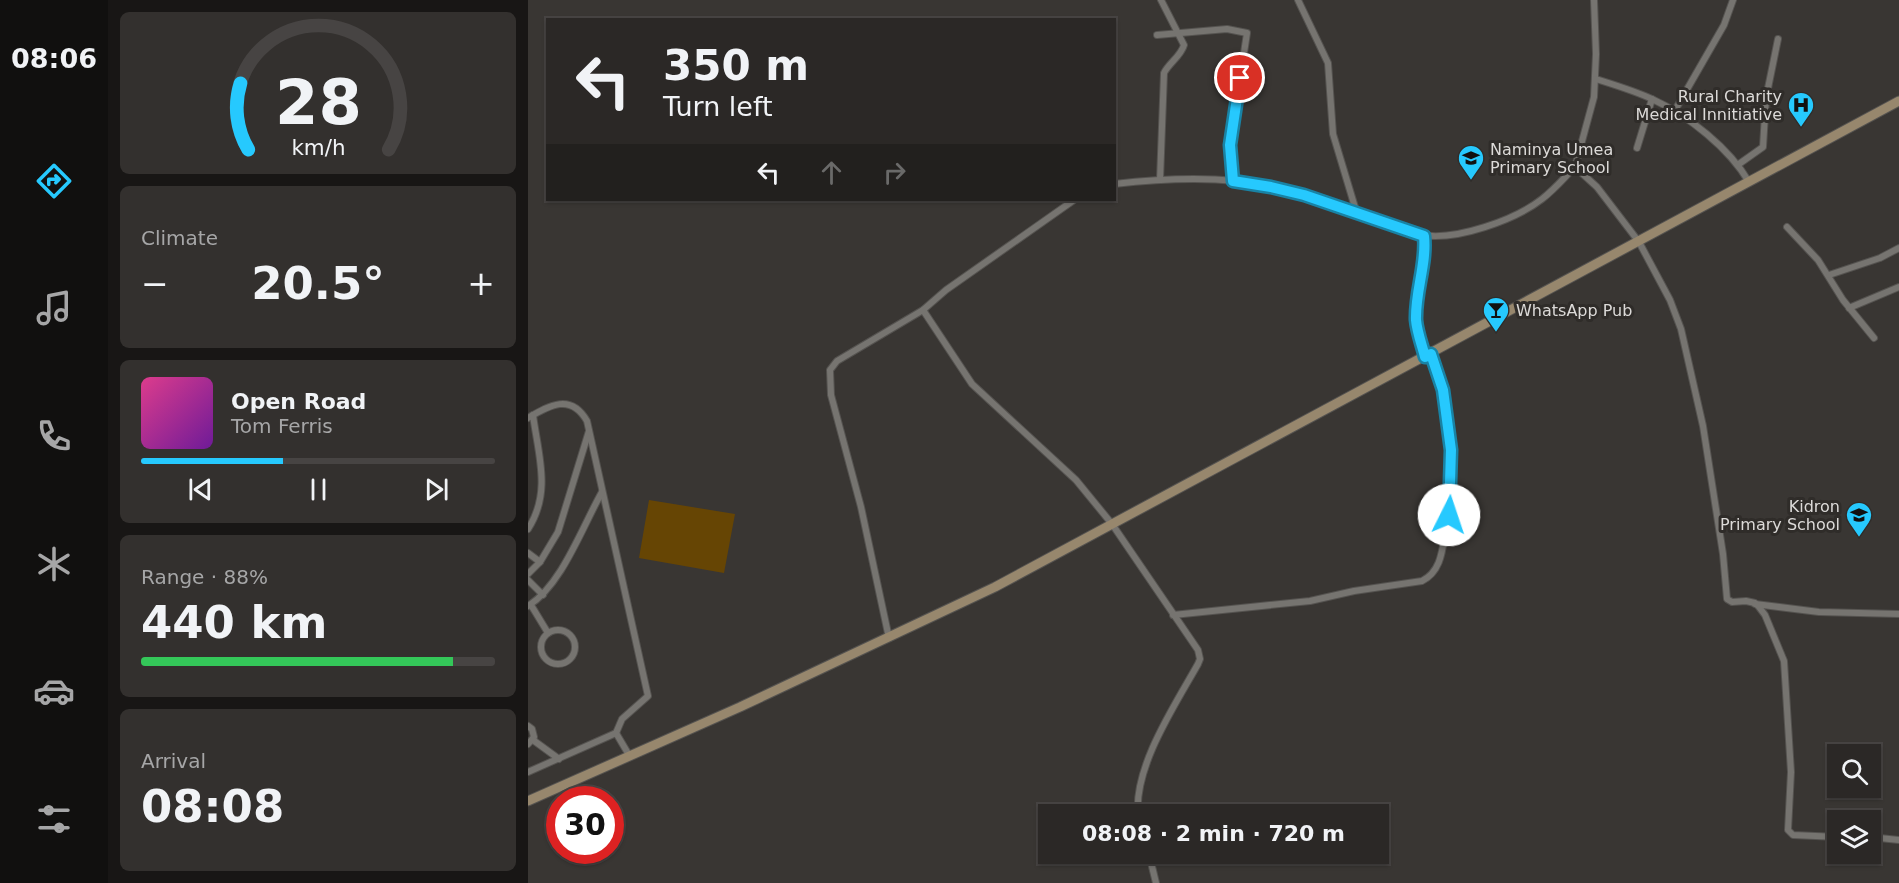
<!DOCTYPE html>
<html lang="en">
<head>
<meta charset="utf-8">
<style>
	:root { --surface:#2b2826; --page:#33302e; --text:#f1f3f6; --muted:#a6a6a7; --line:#474443; --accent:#26c9fe }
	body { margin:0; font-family:"DejaVu Sans",sans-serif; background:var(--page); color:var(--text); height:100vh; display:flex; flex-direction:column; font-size:22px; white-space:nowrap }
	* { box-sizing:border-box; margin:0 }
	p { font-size:20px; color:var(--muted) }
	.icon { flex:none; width:33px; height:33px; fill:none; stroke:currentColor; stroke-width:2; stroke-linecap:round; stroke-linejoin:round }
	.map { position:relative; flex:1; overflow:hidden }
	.details { display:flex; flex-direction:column; gap:12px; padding:12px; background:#181615; width:420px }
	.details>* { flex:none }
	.guide { position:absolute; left:18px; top:18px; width:570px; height:183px; border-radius:0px; box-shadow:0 2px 4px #0004,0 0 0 2px var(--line); background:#2b2826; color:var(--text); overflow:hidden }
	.controls { position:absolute; left:1299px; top:744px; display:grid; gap:12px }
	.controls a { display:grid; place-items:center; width:54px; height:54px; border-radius:0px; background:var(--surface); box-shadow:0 2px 4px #0004,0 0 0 2px var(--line); font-size:30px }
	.speed { position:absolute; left:18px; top:786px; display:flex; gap:12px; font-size:30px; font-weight:700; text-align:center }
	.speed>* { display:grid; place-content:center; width:78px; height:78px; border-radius:50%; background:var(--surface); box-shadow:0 2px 4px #0004,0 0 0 2px var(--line); line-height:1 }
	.speed .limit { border:9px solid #d22; background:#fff; color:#111 }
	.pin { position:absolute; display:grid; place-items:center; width:51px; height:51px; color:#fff; margin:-26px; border:3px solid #fff; border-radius:50%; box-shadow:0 2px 6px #0007 }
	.me { position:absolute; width:66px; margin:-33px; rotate:4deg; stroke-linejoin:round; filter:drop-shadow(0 0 4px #0008) }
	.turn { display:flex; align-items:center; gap:21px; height:126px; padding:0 18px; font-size:27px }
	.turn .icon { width:78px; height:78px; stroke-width:2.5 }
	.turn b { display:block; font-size:42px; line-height:51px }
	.lanes { display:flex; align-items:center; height:57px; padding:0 18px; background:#0003; justify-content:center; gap:30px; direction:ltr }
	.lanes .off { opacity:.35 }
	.big { font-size:45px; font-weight:600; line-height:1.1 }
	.details .card { flex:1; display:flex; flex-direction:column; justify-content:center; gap:9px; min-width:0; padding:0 21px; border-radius:9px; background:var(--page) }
	.details .dial { align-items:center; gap:0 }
	.dial svg { height:156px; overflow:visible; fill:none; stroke:var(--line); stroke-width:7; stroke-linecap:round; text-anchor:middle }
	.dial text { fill:var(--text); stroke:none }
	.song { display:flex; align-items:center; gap:18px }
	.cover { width:72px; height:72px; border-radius:9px; background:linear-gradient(135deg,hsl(330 70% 55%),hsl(280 70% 35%)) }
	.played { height:6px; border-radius:3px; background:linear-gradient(90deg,var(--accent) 40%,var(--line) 40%) }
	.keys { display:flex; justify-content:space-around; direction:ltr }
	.heat { display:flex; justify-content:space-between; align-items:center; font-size:33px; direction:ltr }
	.charge { height:9px; border-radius:4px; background:linear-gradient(90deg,#34c759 88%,var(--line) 0) }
	.trip { position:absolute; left:510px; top:804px; width:351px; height:60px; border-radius:0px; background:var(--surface); box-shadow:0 2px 4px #0004,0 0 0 2px var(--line); font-weight:600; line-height:60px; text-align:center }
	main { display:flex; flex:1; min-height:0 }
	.tabs { display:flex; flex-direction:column; width:108px; justify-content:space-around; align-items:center; background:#11100f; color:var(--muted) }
	.tabs .icon { width:42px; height:42px }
	.tabs .on { color:var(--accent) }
	.tabs b { font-size:27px; color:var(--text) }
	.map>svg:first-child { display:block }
	.park { fill:#664504 }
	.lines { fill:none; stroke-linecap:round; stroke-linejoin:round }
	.minor-casing { stroke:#555350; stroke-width:8 }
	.secondary-casing { stroke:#555350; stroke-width:11 }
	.minor { stroke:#767470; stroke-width:6 }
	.secondary { stroke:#97876d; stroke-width:9 }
	.route-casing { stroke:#1983a5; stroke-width:15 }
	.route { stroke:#26c9fe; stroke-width:10 }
	.labels { text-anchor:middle; stroke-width:6; stroke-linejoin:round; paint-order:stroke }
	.poi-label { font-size:16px; fill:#dcdad8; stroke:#2f2c29; text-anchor:end }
</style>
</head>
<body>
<main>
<nav class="tabs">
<b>08:06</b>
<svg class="icon on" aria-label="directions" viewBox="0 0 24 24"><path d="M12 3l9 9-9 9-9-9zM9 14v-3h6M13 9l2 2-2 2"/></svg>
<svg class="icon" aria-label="music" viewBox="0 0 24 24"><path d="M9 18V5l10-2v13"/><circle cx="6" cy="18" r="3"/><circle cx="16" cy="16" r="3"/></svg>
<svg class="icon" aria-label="phone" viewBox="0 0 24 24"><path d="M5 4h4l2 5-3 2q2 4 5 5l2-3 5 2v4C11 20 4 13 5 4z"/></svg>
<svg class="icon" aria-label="climate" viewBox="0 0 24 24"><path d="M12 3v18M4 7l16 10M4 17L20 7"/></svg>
<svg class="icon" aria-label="car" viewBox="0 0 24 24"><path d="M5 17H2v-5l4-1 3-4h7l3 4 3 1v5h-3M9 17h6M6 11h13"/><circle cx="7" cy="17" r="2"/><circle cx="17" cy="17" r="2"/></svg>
<svg class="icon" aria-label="filters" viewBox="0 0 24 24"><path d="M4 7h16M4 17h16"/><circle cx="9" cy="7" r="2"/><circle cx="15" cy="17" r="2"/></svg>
</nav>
<section class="details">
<div class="card dial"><svg viewBox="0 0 100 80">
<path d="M14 69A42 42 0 1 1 86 69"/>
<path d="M14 69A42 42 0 0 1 10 35" stroke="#26c9fe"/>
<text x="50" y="56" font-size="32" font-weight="700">28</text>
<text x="50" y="72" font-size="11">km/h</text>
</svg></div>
<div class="card"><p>Climate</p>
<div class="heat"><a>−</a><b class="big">20.5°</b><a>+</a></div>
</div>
<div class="card">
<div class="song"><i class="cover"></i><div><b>Open Road</b><p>Tom Ferris</p></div></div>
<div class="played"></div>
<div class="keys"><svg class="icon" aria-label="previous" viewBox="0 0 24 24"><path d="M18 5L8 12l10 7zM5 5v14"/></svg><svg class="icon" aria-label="pause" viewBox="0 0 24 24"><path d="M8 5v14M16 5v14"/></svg><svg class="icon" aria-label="next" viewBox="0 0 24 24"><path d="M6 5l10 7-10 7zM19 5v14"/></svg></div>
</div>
<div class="card"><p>Range · 88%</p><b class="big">440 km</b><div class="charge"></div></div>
<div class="card"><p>Arrival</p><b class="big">08:08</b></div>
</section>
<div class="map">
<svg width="1371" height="883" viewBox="0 0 1371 883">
	<rect width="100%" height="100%" fill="#393633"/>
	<path class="park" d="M 121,500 L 207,514 L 196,573 L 111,558 Z"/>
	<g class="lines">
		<g class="minor-casing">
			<g id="minor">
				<path d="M 770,0 L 800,63 L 805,134 L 829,214"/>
				<path d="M 1066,0 L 1068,54 L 1066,97 L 1047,167 L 1069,187 L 1111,242 L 1142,300 L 1153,329 L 1175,426 L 1195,554 L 1199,599 L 1204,602 L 1218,601 L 1227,603 L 1231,607 L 1237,615 L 1256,661 L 1263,772 L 1260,830 L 1265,835 L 1310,837"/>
				<path d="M 629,35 L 699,29 L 719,33 L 702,145 L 705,181"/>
				<path d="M 1068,79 C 1087,85 1107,91 1124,99 C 1161,116 1201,148 1221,182"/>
				<path d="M 1146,112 L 1196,25 L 1205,0"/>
				<path d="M 1109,148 L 1124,99"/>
				<path d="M 1211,164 L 1235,147 L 1238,98 L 1250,39"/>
				<path d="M 632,180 L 636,73 C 641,63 653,56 656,45 L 633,0"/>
				<path d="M 586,184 C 638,178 695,175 746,187 C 783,196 818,211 855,223 C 867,227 880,233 894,235 C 928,241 987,220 1014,199 C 1026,190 1036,178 1047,167"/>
				<path d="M 1259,227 L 1290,260 L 1315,300 L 1346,338"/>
				<path d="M 896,236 C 899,264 887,291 888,320 C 889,332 894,345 897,357"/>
				<path d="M 1301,275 L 1352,258 L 1371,248"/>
				<path d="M 1321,308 L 1371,287"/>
				<path d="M 395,310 L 444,384 L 548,480 L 584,524 L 670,650 L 672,659 L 670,664 C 647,705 606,766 610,814"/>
				<path d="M 0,418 C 22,405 43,393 59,421 L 120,696 L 94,719 L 88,733 L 0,772"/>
				<path d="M 0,529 C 24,492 10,454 5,415"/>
				<path d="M 0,553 L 12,562"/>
				<path d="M 0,574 L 12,562 L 30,532 L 61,431"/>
				<path d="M 0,580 L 15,595"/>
				<path d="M 1227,604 L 1291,612 L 1371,614"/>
				<path d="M 3,605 L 20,633"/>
				<path d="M 0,606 C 34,585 54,527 74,492"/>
				<path d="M 645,615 L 782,601 L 826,591 L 894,581 C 912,572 914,553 917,534 C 928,470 922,415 903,354"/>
				<circle cx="30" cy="647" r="17"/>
				<path d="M 361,638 L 333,507 L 303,395 L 302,370 L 309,361 L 395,310 L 418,290 L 546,200"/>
				<path d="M 0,726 L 4,729 L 6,737 L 0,744"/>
				<path d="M 88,733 L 101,755"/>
				<path d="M 5,740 L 31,759"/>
				<path d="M 1342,837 L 1371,840"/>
				<path d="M 621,854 L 628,883"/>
			</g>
		</g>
		<g class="secondary-casing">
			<path id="secondary" d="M 0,801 L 212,707 L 467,587 L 1371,101"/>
		</g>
		<use href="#minor" class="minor"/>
		<use href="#secondary" class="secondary"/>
	</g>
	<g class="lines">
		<g class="route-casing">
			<path id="route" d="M 712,78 L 702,145 L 705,181 L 743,187 L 776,195 L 896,236 C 899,264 887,291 888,320 C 889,332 894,345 897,357 L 903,354 L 915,390 L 923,450 L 921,515"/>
		</g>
		<use href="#route" class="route"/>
	</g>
	<defs>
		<g id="hospital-pin" transform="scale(1.35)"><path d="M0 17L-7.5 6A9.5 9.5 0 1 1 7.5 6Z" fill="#26c9fe" stroke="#2f2c29"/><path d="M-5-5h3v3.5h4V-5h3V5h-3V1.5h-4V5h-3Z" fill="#111"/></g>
		<g id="school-pin" transform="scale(1.35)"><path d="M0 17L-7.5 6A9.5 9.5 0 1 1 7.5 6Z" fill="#26c9fe" stroke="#2f2c29"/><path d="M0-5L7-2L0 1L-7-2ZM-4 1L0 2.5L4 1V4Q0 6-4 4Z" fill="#111"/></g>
		<g id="bar-pin" transform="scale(1.35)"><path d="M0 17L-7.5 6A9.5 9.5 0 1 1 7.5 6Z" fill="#26c9fe" stroke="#2f2c29"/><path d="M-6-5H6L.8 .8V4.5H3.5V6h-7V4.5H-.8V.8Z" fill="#111"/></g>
	</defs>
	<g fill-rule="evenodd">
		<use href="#hospital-pin" x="1273" y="105"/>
		<use href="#school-pin" x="943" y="158"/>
		<use href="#bar-pin" x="968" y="310"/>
		<use href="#school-pin" x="1331" y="515"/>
	</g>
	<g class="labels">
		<g class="poi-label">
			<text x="1254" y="102">Rural Charity<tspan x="1254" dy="18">Medical Innitiative</tspan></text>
			<text x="962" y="155" text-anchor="start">Naminya Umea<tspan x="962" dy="18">Primary School</tspan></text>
			<text x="988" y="316" text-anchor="start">WhatsApp Pub</text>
			<text x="1312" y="512">Kidron<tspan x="1312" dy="18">Primary School</tspan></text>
		</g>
	</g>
</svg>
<div class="controls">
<a><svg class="icon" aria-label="search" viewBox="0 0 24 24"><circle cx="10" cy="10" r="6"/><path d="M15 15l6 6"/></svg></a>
<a><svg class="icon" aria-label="layers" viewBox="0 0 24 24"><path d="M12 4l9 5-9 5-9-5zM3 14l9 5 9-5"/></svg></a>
</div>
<div class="speed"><div class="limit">30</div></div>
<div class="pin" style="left:712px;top:78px;background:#d93025"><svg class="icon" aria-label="arrive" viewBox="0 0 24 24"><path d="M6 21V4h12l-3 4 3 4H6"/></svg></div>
<svg class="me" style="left:921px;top:515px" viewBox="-20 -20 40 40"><circle r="19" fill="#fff"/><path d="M0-13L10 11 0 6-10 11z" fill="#26c9fe"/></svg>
<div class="trip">08:08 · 2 min · 720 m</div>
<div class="guide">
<div class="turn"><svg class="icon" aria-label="left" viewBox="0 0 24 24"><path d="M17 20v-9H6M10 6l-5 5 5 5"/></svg><div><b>350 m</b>Turn left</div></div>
<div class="lanes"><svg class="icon" aria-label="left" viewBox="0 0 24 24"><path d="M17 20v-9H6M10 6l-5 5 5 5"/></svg><svg class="icon off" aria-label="ahead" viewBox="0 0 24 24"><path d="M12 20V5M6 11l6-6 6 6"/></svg><svg class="icon off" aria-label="right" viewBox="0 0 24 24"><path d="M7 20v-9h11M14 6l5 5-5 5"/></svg></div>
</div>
</div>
</main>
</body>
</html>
